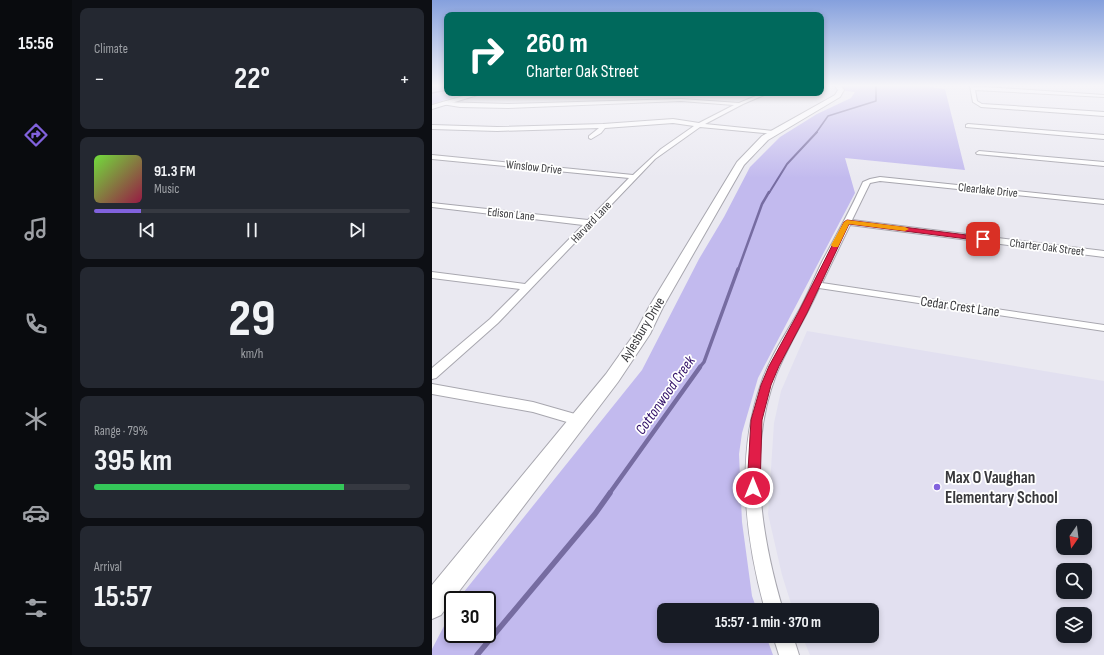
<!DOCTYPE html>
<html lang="en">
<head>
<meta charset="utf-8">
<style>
	:root { --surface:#171b24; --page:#242831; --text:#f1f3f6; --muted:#9ea1a6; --line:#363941; --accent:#8162dd }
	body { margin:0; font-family:"Sofia Sans Condensed",sans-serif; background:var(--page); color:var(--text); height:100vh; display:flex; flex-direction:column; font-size:15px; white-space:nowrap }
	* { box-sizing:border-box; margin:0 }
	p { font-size:13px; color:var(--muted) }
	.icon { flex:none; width:22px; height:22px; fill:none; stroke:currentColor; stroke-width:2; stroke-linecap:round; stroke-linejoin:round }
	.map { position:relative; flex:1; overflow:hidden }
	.panel { display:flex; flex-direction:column; gap:8px; padding:8px; background:#0d0f14; width:360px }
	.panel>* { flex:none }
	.hud { position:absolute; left:12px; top:12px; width:380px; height:84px; border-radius:8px; box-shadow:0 2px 6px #0003; background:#00695c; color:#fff; overflow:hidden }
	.needle { width:26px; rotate:194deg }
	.buttons { position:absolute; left:624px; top:519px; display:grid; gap:8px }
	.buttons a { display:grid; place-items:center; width:36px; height:36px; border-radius:8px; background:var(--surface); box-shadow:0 2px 6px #0003; font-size:20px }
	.speed { position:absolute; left:12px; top:591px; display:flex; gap:8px; font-size:20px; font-weight:700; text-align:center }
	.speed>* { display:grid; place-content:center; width:52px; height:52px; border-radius:50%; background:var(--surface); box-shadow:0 2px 6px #0003; line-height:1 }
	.speed .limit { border:2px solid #111; border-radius:6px; background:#fff; color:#111 }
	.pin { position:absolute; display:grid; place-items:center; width:34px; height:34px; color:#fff; margin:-17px; border-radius:8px; box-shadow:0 2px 6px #0006 }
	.me { position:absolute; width:44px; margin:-22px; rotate:0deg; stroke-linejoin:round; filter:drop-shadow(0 0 3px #0008) }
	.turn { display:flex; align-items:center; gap:14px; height:84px; padding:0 16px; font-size:18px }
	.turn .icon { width:52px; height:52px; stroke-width:2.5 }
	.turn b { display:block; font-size:28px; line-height:34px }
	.big { font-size:30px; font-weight:700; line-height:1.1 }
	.panel .tile { flex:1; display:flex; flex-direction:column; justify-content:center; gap:6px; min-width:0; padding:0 14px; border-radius:8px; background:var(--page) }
	.panel .dial { align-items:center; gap:0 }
	.dial b { font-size:52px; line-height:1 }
	.song { display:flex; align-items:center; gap:12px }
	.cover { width:48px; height:48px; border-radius:6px; background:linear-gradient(135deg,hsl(100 70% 55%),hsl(340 70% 35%)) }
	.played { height:4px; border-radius:2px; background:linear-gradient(90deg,var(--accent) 15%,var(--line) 15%) }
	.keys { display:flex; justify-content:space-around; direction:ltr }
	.heat { display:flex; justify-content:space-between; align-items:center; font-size:22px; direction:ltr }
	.charge { height:6px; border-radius:3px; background:linear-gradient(90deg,#34c759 79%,var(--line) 0) }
	.trip { position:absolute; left:225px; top:603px; width:222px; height:40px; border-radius:8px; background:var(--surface); box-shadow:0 2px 6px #0003; font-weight:700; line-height:40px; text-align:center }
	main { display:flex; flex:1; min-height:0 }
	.dock { display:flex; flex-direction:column; width:72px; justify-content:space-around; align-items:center; background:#090b0e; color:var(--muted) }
	.dock .icon { width:28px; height:28px }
	.dock .current { color:var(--accent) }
	.dock b { font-size:18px; color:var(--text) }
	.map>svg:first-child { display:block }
	.built { fill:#e2e0f0; fill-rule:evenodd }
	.green { fill:#c2baee }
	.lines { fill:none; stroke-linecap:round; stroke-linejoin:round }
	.stream-far5 { stroke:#766ca1; stroke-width:1.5 }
	.stream-far4 { stroke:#766ca1; stroke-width:2 }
	.stream-far3 { stroke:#766ca1; stroke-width:2.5 }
	.stream-far2 { stroke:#766ca1; stroke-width:3.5 }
	.stream-far1 { stroke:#766ca1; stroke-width:4.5 }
	.stream { stroke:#766ca1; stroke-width:5.5 }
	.street-casing { stroke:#a8a7af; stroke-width:2 }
	.secondary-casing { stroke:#a8a7af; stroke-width:2 }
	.street { fill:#fff; fill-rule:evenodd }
	.secondary { fill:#fff; fill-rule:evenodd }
	.route { fill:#e11d48; stroke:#92132f }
	.slow { fill:#f59e0b }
	.poi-dot { fill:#8162dd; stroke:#fff; stroke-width:1.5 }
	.labels { text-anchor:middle; stroke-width:3.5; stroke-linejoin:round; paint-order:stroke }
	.far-street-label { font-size:12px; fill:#39393c; stroke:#fff }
	.street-label { font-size:14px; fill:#39393c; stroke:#fff }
	.water-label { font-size:15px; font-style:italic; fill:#2e0d66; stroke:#fff }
	.near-poi-label { font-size:17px; font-weight:bold; fill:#39393c; stroke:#fff; text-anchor:start }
</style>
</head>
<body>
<main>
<nav class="dock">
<b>15:56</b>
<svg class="icon current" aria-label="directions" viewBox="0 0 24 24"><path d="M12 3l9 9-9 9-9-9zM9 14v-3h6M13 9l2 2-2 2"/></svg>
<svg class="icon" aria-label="music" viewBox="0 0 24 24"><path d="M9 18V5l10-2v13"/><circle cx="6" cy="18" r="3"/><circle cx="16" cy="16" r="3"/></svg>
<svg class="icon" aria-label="phone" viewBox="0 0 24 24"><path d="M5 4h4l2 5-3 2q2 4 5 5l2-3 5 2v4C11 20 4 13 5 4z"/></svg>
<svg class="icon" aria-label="climate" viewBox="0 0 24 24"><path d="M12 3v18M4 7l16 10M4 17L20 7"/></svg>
<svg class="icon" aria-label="car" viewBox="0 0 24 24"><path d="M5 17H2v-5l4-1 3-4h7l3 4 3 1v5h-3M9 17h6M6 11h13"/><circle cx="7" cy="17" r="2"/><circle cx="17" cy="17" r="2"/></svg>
<svg class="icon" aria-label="filters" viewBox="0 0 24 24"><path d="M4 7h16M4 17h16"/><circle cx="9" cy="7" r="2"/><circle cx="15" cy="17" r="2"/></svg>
</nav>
<section class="panel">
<div class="tile"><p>Climate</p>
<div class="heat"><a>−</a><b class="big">22°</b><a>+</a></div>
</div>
<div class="tile">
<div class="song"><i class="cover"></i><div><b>91.3 FM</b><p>Music</p></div></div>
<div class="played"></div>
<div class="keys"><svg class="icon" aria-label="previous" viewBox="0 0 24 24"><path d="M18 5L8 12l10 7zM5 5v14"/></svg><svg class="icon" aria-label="pause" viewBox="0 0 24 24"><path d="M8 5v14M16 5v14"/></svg><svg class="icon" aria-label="next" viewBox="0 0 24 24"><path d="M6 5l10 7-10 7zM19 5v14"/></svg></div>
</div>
<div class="tile dial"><b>29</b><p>km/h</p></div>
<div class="tile"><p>Range · 79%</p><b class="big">395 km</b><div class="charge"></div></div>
<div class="tile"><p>Arrival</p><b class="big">15:57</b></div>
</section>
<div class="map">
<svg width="672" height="655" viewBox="0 0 672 655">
	<rect width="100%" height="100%" fill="#eae9f1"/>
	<path class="built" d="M 375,331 L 672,381 L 672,655 L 378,655 L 370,636 L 440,636 L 440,610 L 361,610 L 350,575 L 336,514 L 342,423 L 349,391 ZM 631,526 L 653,526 L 653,548 L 631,548 ZM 631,570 L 653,570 L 653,592 L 631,592 ZM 631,614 L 653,614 L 653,636 L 631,636 Z"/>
	<g class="green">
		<path d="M 5,86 L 15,86 L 15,93 L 34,93 L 0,104 L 0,87 Z"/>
		<path d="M 409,86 L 487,86 L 513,89 L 533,170 L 413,158 L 423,193 L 326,378 L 310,433 L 307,454 L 310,522 L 320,596 L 325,610 L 232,610 L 232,636 L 334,636 L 341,655 L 0,655 L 0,649 L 21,609 L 21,634 L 55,634 L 55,600 L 26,600 L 27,598 L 210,370 L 267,259 L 292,217 L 318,167 L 348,137 L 385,114 L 419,98 L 423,92 L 414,91 Z"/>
	</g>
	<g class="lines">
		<g class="stream-far5">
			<path d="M 0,93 L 15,90"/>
			<path d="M 384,133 L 396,116 L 444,101 L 444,86"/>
		</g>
		<path class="stream-far4" d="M 337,193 L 355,164 L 385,132"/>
		<path class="stream-far3" d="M 306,270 L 330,204 L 337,192"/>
		<path class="stream-far2" d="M 267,368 L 272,362 L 306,269"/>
		<path class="stream-far1" d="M 177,494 L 268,367"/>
		<path class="stream" d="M 45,655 L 163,514 L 178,493"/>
		<g class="street-casing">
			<g id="street">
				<path d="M 538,86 L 672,95 L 672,97 L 543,90 L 545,101 L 550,104 L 672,112 L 672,116 L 549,107 L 541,102 Z"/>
				<path d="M 331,93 L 337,93 L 311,104 L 273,124 L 341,131 L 344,133 L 343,134 L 268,127 L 223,159 L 66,323 L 4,378 L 0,379 L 0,368 L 58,319 L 88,289 L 0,278 L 0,272 L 93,284 L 151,225 L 0,207 L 0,203 L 156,220 L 197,178 L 0,159 L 0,155 L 201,175 L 229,149 L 262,126 L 241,123 L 173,128 L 169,133 L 159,139 L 157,138 L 157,136 L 167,128 L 65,131 L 0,129 L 0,125 L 65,127 L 171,124 L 241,119 L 267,123 L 302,105 L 249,101 L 76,108 L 28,107 L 10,104 L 10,102 L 76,104 L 249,99 L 307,103 Z"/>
				<path d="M 536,124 L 672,135 L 672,139 L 534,127 L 534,125 Z"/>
				<path d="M 547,151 L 672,162 L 672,166 L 545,154 L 544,153 Z"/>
				<path d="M 448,177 L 672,200 L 672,204 L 448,181 L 438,183 L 420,220 L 672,251 L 672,257 L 418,225 L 390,283 L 672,325 L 672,331 L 387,288 C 374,318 356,345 344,375 C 315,450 329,536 351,610 L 333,610 C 313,537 303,457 329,384 C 337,359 352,337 365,314 C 375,297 382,278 391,260 C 405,234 419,209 431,182 L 438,179 Z"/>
				<path d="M 0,384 L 101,402 L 150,416 L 152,420 L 150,424 L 145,425 L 101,412 L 0,394 Z"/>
				<path d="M 341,636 L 361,636 L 367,655 L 347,655 Z"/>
			</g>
		</g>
		<g class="secondary-casing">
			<g id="secondary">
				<path d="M 403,86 L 409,86 L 412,90 L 408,97 L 336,140 L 312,165 L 231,307 L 218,334 L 186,382 L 9,615 L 0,619 L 0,585 L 174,374 L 203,333 L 217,307 L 305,162 L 330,136 L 403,95 L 406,90 Z"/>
				<path d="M 42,93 L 52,93 L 0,109 L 0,105 Z"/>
			</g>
		</g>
		<use href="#street" class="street"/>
		<use href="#secondary" class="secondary"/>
	</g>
	<linearGradient id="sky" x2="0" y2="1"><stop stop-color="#85a0dd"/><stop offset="0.48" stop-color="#f6f5f9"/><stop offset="1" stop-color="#f6f5f9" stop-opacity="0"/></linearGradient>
	<rect width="672" height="178" fill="url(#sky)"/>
	<path class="route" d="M 415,220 L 551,237 L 555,239 L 551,241 L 417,224 L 375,313 L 347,366 L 339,385 L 330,420 L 328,488 L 326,492 L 321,493 L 317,492 L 315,488 L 319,420 L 329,385 L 337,366 L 366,313 L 412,222 Z"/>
	<path class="slow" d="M 415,220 L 473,227 L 477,229 L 473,231 L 417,224 L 406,247 L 401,247 L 399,245 L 412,222 Z"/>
	<circle class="poi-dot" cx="505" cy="487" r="4"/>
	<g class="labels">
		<g class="far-street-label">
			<text transform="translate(102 167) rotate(6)" y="4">Winslow Drive</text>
			<text transform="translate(556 190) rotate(6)" y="4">Clearlake Drive</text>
			<text transform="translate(79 214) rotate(6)" y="4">Edison Lane</text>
			<text transform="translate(159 222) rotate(-46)" y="4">Harvard Lane</text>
			<text transform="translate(615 247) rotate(7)" y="4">Charter Oak Street</text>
		</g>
		<g class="street-label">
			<text transform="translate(528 306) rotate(8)" y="5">Cedar Crest Lane</text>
			<text transform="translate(210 329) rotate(-59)" y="5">Aylesbury Drive</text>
		</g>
		<g class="water-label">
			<text transform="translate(233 395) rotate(-55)" y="5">Cottonwood Creek</text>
		</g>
		<g class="near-poi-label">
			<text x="513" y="483">Max O Vaughan<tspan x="513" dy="20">Elementary School</tspan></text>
		</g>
	</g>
</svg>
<div class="buttons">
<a><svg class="needle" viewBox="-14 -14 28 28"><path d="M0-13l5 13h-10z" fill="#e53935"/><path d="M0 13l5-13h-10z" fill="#9ea1a6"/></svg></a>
<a><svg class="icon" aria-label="search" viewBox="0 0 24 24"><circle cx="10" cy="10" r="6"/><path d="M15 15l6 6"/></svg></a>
<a><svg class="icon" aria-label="layers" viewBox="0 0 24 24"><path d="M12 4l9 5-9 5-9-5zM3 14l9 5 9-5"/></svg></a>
</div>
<div class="speed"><div class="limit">30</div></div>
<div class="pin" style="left:551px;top:239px;background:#d93025"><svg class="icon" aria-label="arrive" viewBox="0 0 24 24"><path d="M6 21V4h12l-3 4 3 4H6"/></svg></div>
<svg class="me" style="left:321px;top:488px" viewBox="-20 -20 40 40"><circle r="17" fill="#e11d48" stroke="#fff" stroke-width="3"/><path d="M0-11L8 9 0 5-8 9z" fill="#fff"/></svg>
<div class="trip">15:57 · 1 min · 370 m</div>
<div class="hud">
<div class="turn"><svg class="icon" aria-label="right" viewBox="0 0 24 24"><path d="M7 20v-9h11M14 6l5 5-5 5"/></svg><div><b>260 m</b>Charter Oak Street</div></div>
</div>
</div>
</main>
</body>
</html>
